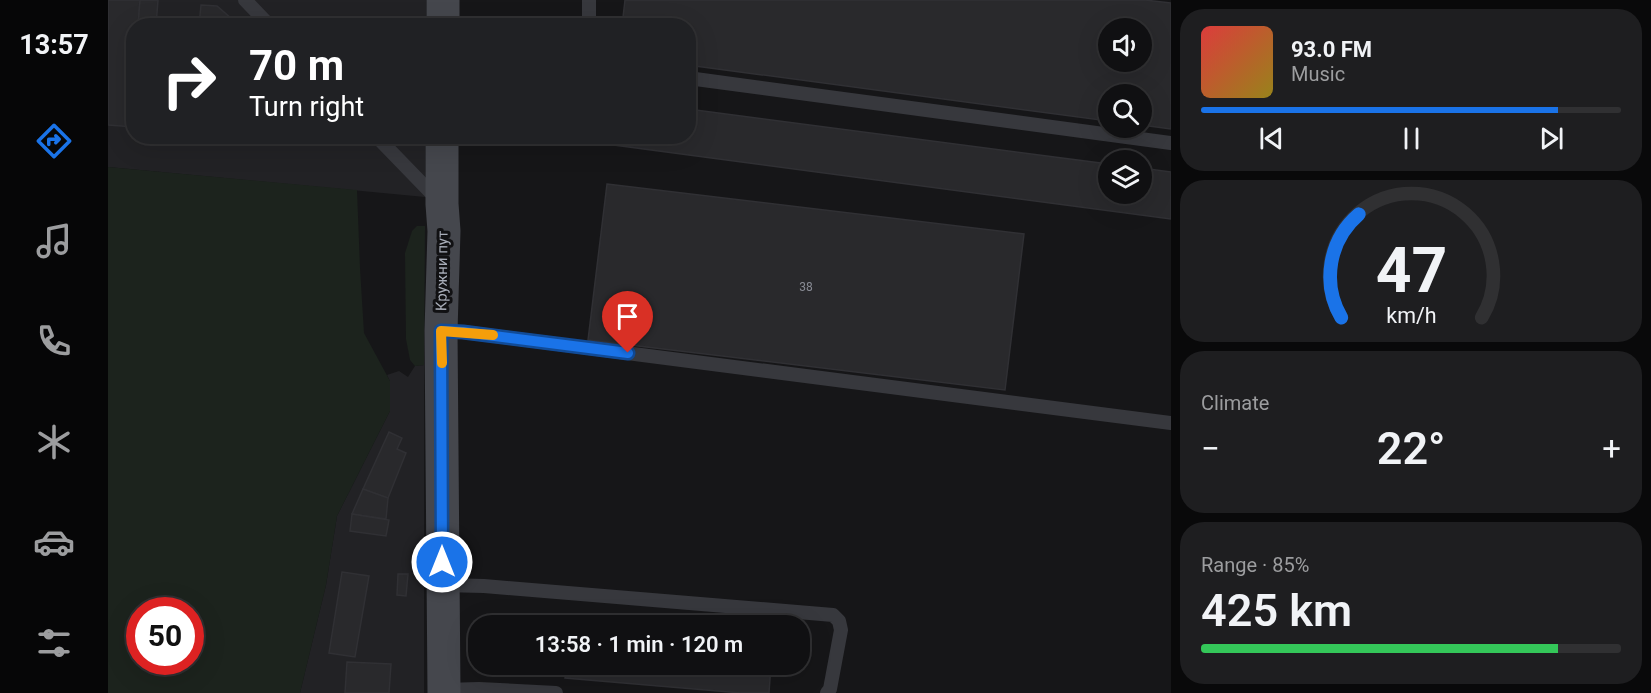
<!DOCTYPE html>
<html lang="en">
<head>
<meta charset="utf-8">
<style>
	:root { --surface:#101012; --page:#1e1e20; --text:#f1f3f6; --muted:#9c9d9f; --line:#303032; --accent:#1a73e8 }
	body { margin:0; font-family:Roboto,sans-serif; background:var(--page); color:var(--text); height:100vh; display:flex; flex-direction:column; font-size:22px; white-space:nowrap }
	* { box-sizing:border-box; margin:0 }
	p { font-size:20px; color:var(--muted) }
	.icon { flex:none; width:33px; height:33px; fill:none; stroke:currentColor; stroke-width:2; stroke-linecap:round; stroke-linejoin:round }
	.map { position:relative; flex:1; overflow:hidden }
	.panel { display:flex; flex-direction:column; gap:9px; padding:9px; background:#09090a; width:480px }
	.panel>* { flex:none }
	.hud { position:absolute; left:18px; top:18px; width:570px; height:126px; border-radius:24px; box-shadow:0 6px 24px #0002,0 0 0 2px var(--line); background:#202124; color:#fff; overflow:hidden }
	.fabs { position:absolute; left:990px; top:18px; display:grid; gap:12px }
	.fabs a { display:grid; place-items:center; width:54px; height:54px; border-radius:50%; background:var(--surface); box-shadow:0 6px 24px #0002,0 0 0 2px var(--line); font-size:30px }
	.speed { position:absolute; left:18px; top:597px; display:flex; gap:12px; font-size:30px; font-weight:700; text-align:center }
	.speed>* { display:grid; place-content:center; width:78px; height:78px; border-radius:50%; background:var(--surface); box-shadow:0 6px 24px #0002,0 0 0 2px var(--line); line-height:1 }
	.speed .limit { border:9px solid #d22; background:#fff; color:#111 }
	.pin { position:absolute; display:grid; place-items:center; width:51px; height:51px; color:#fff; margin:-62px -26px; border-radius:50% 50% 50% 0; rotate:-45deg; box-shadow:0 0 6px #0007 }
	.pin .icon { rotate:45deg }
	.me { position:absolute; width:66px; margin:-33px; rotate:0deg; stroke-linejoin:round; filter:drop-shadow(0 0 4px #0008) }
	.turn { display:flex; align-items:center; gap:21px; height:126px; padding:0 24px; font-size:27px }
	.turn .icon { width:78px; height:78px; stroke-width:2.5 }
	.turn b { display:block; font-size:42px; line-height:51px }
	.big { font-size:45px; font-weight:600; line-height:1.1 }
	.panel .tile { flex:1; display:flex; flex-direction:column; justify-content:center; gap:9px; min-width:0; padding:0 21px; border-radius:24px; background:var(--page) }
	.panel .dial { align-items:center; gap:0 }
	.dial svg { height:156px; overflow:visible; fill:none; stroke:var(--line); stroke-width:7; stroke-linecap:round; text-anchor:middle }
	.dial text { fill:var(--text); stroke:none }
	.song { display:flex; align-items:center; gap:18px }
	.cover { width:72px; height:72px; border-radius:9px; background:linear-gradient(135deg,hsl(0 70% 55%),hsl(50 70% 35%)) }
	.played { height:6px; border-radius:3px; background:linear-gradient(90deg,var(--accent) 85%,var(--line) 85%) }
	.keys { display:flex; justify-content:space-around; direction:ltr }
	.heat { display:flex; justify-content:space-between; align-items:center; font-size:33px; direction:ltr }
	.charge { height:9px; border-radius:4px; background:linear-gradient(90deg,#34c759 85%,var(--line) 0) }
	.trip { position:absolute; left:360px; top:615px; width:342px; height:60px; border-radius:24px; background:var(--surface); box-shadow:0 6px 24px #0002,0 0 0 2px var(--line); font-weight:600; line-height:60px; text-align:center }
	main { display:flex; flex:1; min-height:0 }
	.tabs { display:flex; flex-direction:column; width:108px; justify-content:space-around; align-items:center; background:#060607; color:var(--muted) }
	.tabs .icon { width:42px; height:42px }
	.tabs .active { color:var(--accent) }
	.tabs b { font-size:27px; color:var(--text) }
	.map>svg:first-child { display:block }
	.built { fill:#222225 }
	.green { fill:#1c231d; fill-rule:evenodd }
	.building { fill:#29292c; stroke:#303034; stroke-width:1.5; fill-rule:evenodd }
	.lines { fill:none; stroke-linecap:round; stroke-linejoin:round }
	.service { stroke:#37383d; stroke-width:14 }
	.secondary { stroke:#45474d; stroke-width:33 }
	.route-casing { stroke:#114b97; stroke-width:15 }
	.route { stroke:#1a73e8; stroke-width:10 }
	.slow { stroke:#f59e0b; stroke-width:10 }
	.labels { text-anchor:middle; stroke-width:6; stroke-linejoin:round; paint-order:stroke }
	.number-label { font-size:12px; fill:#888b94 }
	.street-label { font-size:15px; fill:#a8adb8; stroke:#111113 }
</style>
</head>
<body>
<main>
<nav class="tabs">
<b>13:57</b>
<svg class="icon active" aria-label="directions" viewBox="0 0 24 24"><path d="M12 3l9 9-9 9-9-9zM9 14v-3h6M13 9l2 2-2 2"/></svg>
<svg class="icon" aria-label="music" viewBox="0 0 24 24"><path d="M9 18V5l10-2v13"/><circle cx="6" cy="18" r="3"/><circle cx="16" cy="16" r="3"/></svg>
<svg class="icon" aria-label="phone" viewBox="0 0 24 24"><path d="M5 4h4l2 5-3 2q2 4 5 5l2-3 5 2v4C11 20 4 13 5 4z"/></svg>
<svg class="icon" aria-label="climate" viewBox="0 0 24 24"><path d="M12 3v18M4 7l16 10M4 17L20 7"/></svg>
<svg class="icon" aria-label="car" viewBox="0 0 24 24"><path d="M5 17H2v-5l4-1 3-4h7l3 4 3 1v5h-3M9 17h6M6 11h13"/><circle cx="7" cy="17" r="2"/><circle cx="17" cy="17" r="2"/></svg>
<svg class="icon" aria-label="filters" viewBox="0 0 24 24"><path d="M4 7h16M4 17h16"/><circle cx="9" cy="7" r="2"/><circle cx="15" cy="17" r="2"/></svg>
</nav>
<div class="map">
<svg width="1063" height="693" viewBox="0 0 1063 693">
	<rect width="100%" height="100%" fill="#161618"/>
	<g class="built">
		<path d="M 0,0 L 318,0 L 318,25 L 26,26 L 26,136 L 317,137 L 317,197 L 0,167 Z"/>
		<path d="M 316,365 L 316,693 L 192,693 L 218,585 L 229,516 L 282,411 L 282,381 L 279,375 L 291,371 L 300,377 L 307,366 Z"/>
	</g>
	<g class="green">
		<path d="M 0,167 L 249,190 L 252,268 L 256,333 L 282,381 L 282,411 L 229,516 L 218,585 L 192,693 L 0,693 ZM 32,610 L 82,610 L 82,662 L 32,662 Z"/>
		<path d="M 309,226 L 317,226 L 316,365 L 307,366 L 302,360 L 298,339 L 297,253 L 304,231 Z"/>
	</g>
	<g class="building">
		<path d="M 0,0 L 32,0 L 30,26 L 26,26 L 26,127 L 0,125 Z"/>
		<path d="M 32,0 L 50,0 L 48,26 L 30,26 Z"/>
		<path d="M 517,0 L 1037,0 L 1063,3 L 1063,129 L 1034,125 L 1034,94 L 1000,94 L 1000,121 L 580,65 L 580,26 L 514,26 ZM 1000,28 L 1034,28 L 1034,62 L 1000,62 Z"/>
		<path d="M 93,5 L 109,6 L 132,26 L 91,26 Z"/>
		<path d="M 580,109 L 1000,164 L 1000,194 L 1034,194 L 1034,168 L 1063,172 L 1063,219 L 476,141 L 477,136 L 580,136 Z"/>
		<path d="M 140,136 L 173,136 L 173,139 Z"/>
		<path d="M 499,184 L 916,234 L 897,390 L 480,340 Z"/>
		<path d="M 281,432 L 294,438 L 289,449 L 298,453 L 280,498 L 255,489 Z"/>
		<path d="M 255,489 L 280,498 L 278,519 L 244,514 Z"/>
		<path d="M 244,514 L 281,520 L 278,536 L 242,531 Z"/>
		<path d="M 234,572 L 261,576 L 247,657 L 221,653 Z"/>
		<path d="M 290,574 L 300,574 L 298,596 L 289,595 Z"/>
		<path d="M 463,616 L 573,626 L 462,626 Z"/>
		<path d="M 239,662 L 283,664 L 281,693 L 237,693 Z"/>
		<path d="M 459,664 L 663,664 L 661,693 L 633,693 L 457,678 Z"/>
	</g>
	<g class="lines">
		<g class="service">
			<path d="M 137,0 L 162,26"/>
			<path d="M 481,26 L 481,0"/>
			<path d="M 580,78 L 1063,143"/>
			<path d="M 268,136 L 330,200"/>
			<path d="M 333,331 L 355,332 L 1063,423"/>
			<path d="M 335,585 L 376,586 L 725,615 L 731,621 L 733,630 L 722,689 L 719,693"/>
			<path d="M 336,690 L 371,689 L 448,693"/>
		</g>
		<g class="secondary">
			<path d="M 335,26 L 335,0"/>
			<path d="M 334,136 L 334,204 L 336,231 L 333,331 L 336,693"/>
		</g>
	</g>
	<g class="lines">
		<g class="route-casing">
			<path id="route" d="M 334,562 L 333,331 L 355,332 L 520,353"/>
		</g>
		<use href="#route" class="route"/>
		<path class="slow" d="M 334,363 L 333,331 L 385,335"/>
	</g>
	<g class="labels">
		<g class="number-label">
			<text x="698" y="291">38</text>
		</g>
		<g class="street-label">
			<text transform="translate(334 271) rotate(-89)" y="5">Кружни пут</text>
		</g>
	</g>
</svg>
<div class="fabs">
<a><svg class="icon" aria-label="sound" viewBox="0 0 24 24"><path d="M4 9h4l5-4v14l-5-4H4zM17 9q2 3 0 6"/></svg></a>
<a><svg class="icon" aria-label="search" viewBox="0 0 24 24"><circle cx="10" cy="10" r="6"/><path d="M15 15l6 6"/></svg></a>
<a><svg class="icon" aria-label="layers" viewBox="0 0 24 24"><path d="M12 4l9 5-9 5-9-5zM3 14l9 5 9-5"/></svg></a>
</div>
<div class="speed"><div class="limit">50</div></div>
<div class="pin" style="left:520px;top:353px;background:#d93025"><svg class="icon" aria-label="arrive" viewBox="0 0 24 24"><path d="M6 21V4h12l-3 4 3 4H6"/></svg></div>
<svg class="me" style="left:334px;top:562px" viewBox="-20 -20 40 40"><circle r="17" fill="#1a73e8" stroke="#fff" stroke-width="3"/><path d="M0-11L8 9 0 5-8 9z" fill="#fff"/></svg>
<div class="trip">13:58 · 1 min · 120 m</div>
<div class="hud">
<div class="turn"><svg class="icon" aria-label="right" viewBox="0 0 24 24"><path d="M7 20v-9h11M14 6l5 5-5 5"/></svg><div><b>70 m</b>Turn right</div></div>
</div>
</div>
<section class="panel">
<div class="tile">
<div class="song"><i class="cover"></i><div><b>93.0 FM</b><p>Music</p></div></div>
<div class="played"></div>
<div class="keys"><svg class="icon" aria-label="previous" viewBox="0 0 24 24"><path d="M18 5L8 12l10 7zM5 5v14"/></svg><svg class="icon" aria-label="pause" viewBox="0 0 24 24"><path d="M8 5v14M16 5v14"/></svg><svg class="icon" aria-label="next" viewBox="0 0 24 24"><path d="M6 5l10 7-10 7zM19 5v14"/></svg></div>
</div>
<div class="tile dial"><svg viewBox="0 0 100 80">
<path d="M14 69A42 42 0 1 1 86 69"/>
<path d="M14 69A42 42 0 0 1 23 16" stroke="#1a73e8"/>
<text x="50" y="56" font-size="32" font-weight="700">47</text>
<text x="50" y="72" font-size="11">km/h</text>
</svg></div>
<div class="tile"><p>Climate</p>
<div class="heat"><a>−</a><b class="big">22°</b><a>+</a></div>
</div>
<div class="tile"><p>Range · 85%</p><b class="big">425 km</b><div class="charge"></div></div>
</section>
</main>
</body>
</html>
